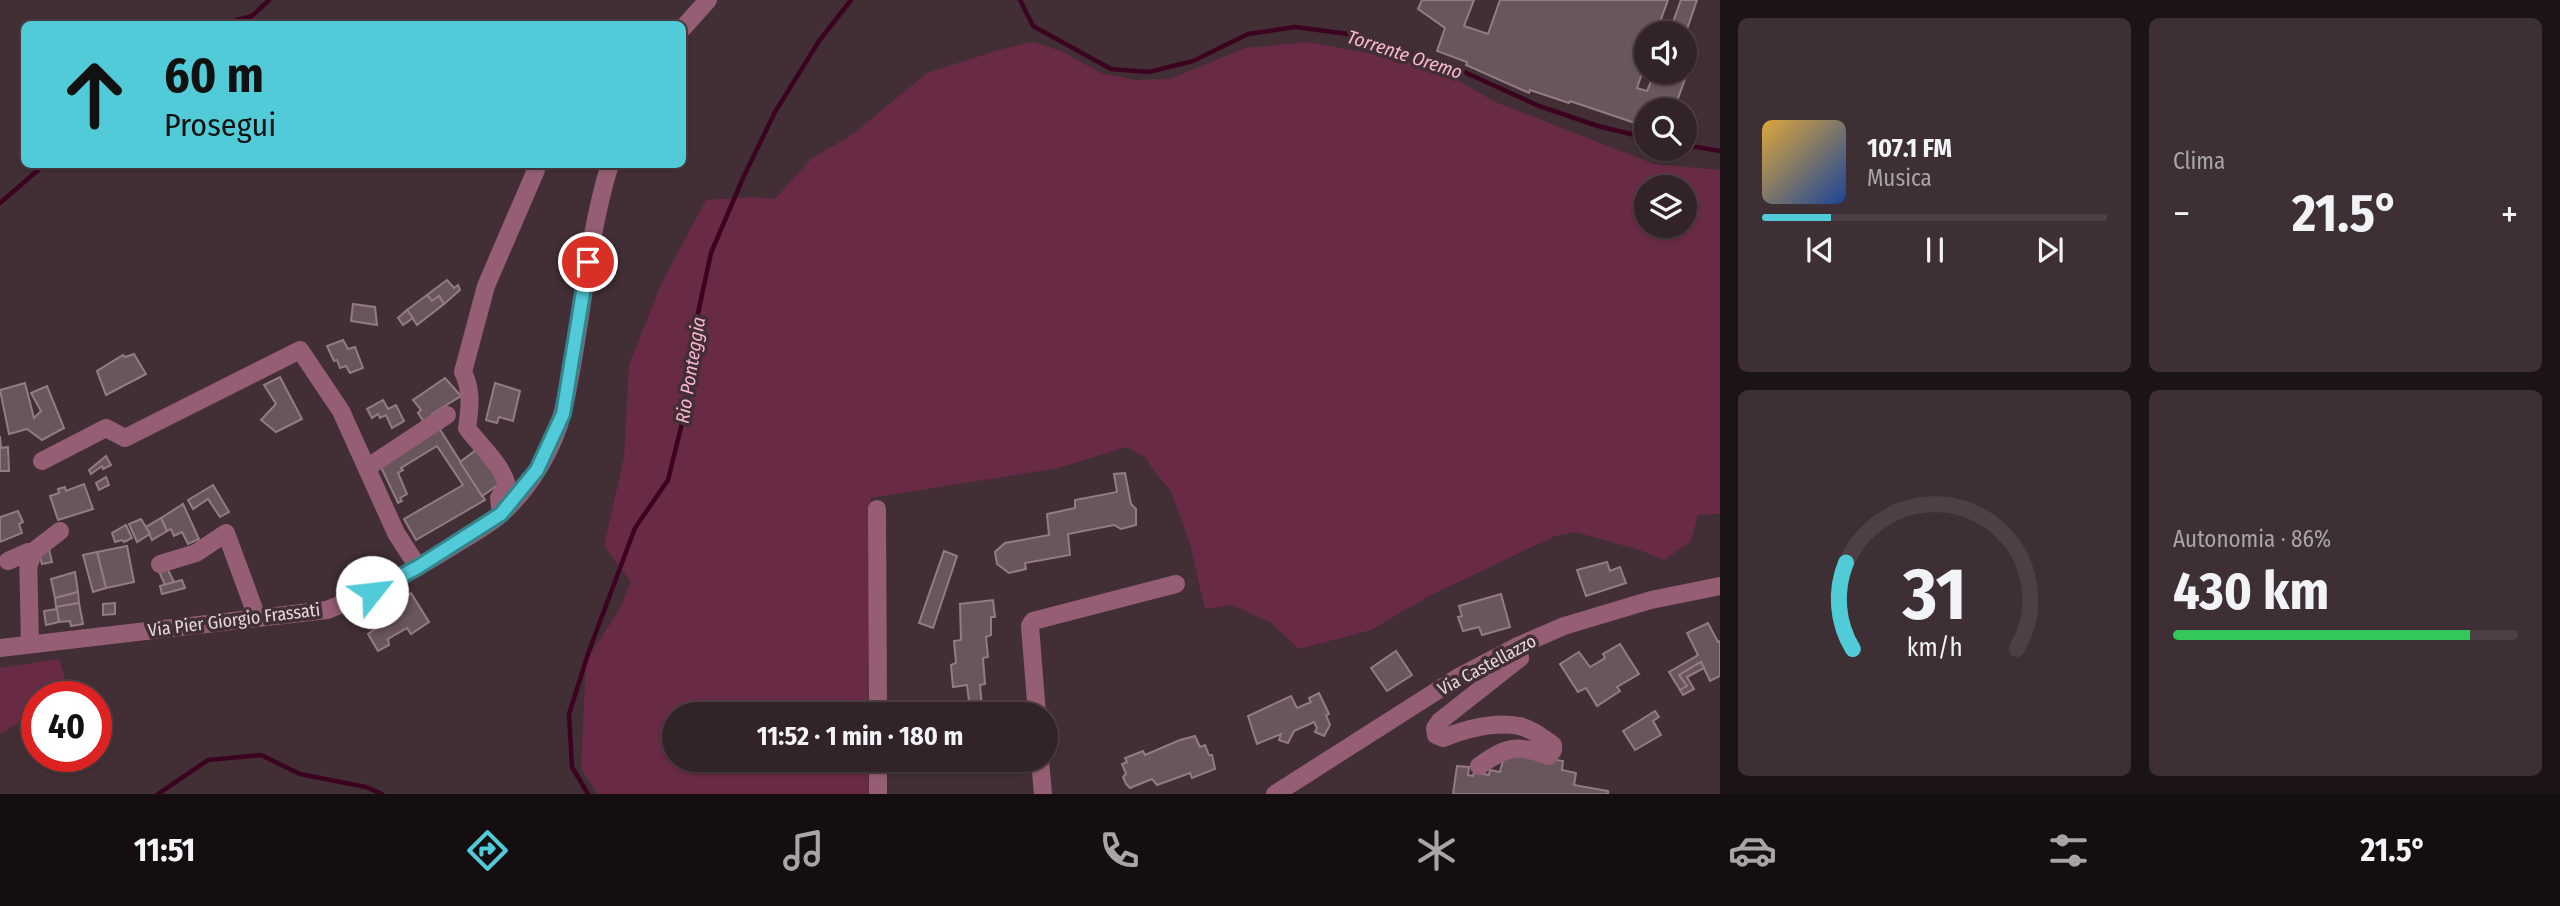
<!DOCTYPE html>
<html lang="it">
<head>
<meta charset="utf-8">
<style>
	:root { --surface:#322328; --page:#3d2f34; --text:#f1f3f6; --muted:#a8a4a8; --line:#4d4045; --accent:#52cbd8 }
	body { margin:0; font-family:"Fira Sans Condensed",sans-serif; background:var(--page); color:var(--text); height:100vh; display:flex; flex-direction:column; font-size:26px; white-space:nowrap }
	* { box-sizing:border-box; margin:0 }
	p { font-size:23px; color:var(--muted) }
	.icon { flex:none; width:38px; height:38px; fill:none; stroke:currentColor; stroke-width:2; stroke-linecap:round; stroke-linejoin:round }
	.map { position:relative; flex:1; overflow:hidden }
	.side { display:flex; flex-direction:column; gap:18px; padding:18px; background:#1c1316; width:840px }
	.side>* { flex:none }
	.banner { position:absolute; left:21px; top:21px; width:665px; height:147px; border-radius:10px; box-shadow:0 2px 5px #0004,0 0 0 2px var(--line); background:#52cbd8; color:#111; overflow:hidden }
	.fabs { position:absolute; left:1634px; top:21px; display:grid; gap:14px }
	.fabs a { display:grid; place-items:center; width:63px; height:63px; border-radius:50%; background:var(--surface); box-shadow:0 2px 5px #0004,0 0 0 2px var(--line); font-size:35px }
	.speed { position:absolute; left:21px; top:681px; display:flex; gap:14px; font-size:35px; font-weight:700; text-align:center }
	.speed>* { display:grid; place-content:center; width:91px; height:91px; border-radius:50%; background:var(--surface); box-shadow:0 2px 5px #0004,0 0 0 2px var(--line); line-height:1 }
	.speed .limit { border:10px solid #d22; background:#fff; color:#111 }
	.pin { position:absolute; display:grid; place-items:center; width:60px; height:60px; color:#fff; margin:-30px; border:4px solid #fff; border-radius:50%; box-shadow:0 2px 7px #0007 }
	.me { position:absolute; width:77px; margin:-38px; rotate:61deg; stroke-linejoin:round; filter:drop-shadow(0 0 5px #0008) }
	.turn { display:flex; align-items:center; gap:24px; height:147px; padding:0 28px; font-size:32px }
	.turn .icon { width:91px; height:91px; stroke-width:2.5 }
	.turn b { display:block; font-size:49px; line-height:60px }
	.big { font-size:52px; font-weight:700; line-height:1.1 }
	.side .widget { flex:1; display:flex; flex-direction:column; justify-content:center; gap:10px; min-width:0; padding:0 24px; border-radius:10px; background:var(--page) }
	.side .dial { align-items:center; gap:0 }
	.dial svg { height:182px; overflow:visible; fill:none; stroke:var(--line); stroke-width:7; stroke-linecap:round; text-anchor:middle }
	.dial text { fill:var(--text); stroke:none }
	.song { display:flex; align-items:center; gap:21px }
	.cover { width:84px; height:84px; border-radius:10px; background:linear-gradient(135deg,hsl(40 70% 55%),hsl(220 70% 35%)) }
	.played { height:7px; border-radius:4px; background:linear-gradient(90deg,var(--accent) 20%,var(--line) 20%) }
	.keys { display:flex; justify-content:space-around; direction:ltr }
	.heat { display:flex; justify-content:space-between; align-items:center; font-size:38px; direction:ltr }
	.charge { height:10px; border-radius:5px; background:linear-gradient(90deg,#34c759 86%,var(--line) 0) }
	.side .tiles { flex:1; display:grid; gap:18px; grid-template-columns:repeat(2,1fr) }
	.trip { position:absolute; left:662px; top:702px; width:396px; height:70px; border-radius:35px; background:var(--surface); box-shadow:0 2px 5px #0004,0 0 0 2px var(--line); font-weight:700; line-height:70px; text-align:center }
	.dock { display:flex; height:112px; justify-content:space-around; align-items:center; background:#140e10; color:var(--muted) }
	.dock .icon { width:49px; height:49px }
	.dock .selected { color:var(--accent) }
	.dock b { font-size:32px; color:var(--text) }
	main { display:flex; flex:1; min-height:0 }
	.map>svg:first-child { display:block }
	.green { fill:#692a46; fill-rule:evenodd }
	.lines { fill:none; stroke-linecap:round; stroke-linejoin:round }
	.stream { stroke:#3c0321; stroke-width:4.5 }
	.building { fill:#69555c; stroke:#927c84; stroke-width:2 }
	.minor { stroke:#965e74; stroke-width:18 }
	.route-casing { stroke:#35848c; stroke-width:18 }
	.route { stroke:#52cbd8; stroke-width:12 }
	.labels { text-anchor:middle; stroke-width:7; stroke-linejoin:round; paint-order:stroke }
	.street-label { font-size:18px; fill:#e4d8dc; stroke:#422f36 }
	.water-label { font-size:19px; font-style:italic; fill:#fbb6d0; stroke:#422f36 }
</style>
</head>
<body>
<main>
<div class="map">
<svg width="1720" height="794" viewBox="0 0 1720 794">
	<rect width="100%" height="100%" fill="#422f36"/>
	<g class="green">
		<path d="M 1033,42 L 1061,51 L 1101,73 L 1135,80 L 1170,79 L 1245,48 L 1308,42 L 1405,60 L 1459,81 L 1495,102 L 1654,164 L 1720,170 L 1720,514 L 1698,515 L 1691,541 L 1664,560 L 1637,549 L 1575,532 L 1555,536 L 1431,595 L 1371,630 L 1299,649 L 1270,622 L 1232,605 L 1205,609 L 1190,544 L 1171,491 L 1154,471 L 1145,457 L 1126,447 L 1058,468 L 871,498 L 868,714 L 674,714 L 674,760 L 868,760 L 869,794 L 598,794 L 581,769 L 586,661 L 618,612 L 631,582 L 604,546 L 624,458 L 629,365 L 661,284 L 706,200 L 754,197 L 775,199 L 811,159 L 853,134 L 927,73 L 1002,49 ZM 1647,187 L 1685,187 L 1685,226 L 1647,226 Z"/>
		<path d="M 59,659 L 69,692 L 62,696 L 37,696 L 37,711 L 0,734 L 0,668 Z"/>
	</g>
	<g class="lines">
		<g class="stream">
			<path d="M 1020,0 L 1033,26 L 1111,69 L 1149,72 L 1193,61 L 1248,34 L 1295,27 L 1356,35 L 1462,71 L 1539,106 L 1598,126 L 1647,138"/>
			<path d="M 223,24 L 252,16 L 269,0"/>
			<path d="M 1685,145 L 1720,151"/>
			<path d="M 0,203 L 45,164"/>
			<path d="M 158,794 L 208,760 L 261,755 L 300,774 L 366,787 L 382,794"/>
			<path d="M 588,794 L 572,767 L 569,714 L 589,651 L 635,528 L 668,480 L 690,391 L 698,313 L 711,253 L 743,178 L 775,112 L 819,41 L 851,0"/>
		</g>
	</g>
	<g class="building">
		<path d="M 1422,0 L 1474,0 L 1464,26 L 1488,34 L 1500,0 L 1668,0 L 1656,33 L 1647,33 L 1647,59 L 1637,88 L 1647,91 L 1655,72 L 1685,72 L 1685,66 L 1689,68 L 1677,101 L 1664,97 L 1659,110 L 1647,110 L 1647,127 L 1570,101 L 1569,103 L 1530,90 L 1529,93 L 1466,65 L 1467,62 L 1437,51 L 1445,28 L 1418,9 Z"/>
		<path d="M 1681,0 L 1697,0 L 1685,35 L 1685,33 L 1669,33 Z"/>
		<path d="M 447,280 L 454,288 L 458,285 L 460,290 L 444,304 L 439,296 L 432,301 L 427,295 Z"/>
		<path d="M 427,295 L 432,301 L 439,296 L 444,304 L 417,325 L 407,310 Z"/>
		<path d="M 353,304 L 375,307 L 377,325 L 351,321 Z"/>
		<path d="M 407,310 L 413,318 L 403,325 L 398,318 Z"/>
		<path d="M 343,340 L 348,349 L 355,347 L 363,368 L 350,373 L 346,366 L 340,368 L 337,360 L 334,361 L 327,346 Z"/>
		<path d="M 134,354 L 146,374 L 106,395 L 97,371 L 123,355 L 125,357 Z"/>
		<path d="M 280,377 L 302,419 L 276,432 L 261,420 L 276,404 L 264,385 Z"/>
		<path d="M 445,378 L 461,396 L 432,414 L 433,416 L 424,422 L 418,413 L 421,410 L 413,400 Z"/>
		<path d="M 25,383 L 34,418 L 41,411 L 31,393 L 47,386 L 64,428 L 42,440 L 27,429 L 9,434 L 0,390 Z"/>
		<path d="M 495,383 L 520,391 L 513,421 L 499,417 L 497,423 L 486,420 Z"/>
		<path d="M 383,400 L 388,409 L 396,405 L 404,421 L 392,428 L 386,415 L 380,418 L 378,414 L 372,418 L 367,409 Z"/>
		<path d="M 439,428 L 485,500 L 416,540 L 404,519 L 463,485 L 437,446 L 401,468 L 403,470 L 398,473 L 407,494 L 400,498 L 402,501 L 398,503 L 380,465 Z"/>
		<path d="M 0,436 L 1,448 L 8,447 L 9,471 L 0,471 Z"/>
		<path d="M 476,450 L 501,483 L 482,496 L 460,462 Z"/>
		<path d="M 106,456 L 111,465 L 103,469 L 102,466 L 91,474 L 89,470 Z"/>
		<path d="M 1125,473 L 1131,504 L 1136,509 L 1136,525 L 1121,529 L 1114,525 L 1068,534 L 1070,555 L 1025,563 L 1026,569 L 1009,573 L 997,564 L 995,552 L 1005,543 L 1049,535 L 1047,514 L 1075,508 L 1075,500 L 1117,492 L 1114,474 Z"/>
		<path d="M 106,477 L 109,485 L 99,490 L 96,483 Z"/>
		<path d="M 84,484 L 93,509 L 58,520 L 50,496 L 59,493 L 58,489 L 65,487 L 66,491 Z"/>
		<path d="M 213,485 L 229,512 L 220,517 L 208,499 L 193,509 L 188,500 Z"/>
		<path d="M 183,504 L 199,539 L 188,544 L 182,532 L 174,536 L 171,529 L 167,531 L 161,518 Z"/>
		<path d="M 18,511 L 23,522 L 19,524 L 22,533 L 0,542 L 0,517 Z"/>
		<path d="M 161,518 L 167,531 L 152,540 L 146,527 Z"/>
		<path d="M 141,519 L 150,534 L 137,542 L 129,524 Z"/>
		<path d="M 126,525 L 132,538 L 124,542 L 122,540 L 115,542 L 112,533 Z"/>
		<path d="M 127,546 L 134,582 L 106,588 L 97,552 Z"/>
		<path d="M 49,549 L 52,562 L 42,564 L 39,553 Z"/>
		<path d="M 944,551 L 957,556 L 933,628 L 919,623 Z"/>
		<path d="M 97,552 L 106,588 L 93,592 L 83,555 Z"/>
		<path d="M 1607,562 L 1610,571 L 1620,567 L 1626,583 L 1586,596 L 1577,570 Z"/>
		<path d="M 166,566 L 174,582 L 165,585 L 158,569 Z"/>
		<path d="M 75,572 L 78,592 L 55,598 L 51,579 Z"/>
		<path d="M 182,580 L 185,588 L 162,594 L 160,586 Z"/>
		<path d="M 78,592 L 79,603 L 56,607 L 55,598 Z"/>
		<path d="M 411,593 L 429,622 L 411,634 L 407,628 L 388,639 L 389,645 L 378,651 L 368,634 L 379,626 L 375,616 Z"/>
		<path d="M 1501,594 L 1510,627 L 1482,635 L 1479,627 L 1463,631 L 1458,617 L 1462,616 L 1459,606 Z"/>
		<path d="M 993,600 L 995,617 L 991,617 L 991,635 L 986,637 L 988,657 L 983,658 L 985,684 L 980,685 L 982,707 L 989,714 L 968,714 L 970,710 L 967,685 L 953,687 L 951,665 L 956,663 L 954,641 L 961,640 L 960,604 Z"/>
		<path d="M 79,603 L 83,624 L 71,626 L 70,621 L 59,622 L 56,607 Z"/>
		<path d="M 115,603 L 115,614 L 103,615 L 103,604 Z"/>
		<path d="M 57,609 L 59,622 L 46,625 L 44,611 Z"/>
		<path d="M 1708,623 L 1718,642 L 1720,641 L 1720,676 L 1710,681 L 1701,662 L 1679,675 L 1687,686 L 1680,690 L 1669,672 L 1698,655 L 1687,633 Z"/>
		<path d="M 1620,644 L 1639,674 L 1617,687 L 1620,691 L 1597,706 L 1586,688 L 1578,692 L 1560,664 L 1579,652 L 1590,667 L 1605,658 L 1603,654 Z"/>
		<path d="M 1396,651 L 1412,675 L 1387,691 L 1371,668 Z"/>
		<path d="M 1701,662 L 1704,668 L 1687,677 L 1694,689 L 1683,695 L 1680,690 L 1687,686 L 1679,675 Z"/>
		<path d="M 1319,693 L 1329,714 L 1326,715 L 1330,725 L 1324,736 L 1315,732 L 1317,728 L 1314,722 L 1294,731 L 1288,743 L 1279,740 L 1281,734 L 1257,744 L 1248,716 L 1291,696 L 1297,708 L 1311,702 L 1309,698 Z"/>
		<path d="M 1655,711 L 1659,717 L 1653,721 L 1661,735 L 1635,750 L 1623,731 Z"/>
		<path d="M 1195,736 L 1200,747 L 1205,745 L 1209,755 L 1212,755 L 1215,769 L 1192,778 L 1190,773 L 1157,785 L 1152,779 L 1130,788 L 1126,784 L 1123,777 L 1126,774 L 1122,764 L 1127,762 L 1125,758 L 1143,751 L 1145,755 L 1180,740 Z"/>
		<path d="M 1505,752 L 1563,761 L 1562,770 L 1576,773 L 1574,785 L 1608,791 L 1608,794 L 1453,794 L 1457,766 L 1469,767 L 1468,775 L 1473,776 L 1474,772 L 1489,775 L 1490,770 L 1500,772 Z"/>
	</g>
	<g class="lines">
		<g class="minor">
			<path d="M 682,29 L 708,0"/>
			<path d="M 42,461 L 106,428 L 125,438 L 300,350 L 341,411 L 396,533 L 418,567"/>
			<path d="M 368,467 L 447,415"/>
			<path d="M 877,509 L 878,714"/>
			<path d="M 501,514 L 499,498 L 507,486 C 502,464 480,446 467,428 C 470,408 472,390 463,372 L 486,286 L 536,170 L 534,164"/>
			<path d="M 8,561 L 28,552 L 30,644"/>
			<path d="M 29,564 L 34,551 L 60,531"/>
			<path d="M 160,564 L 196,553 L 226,533 L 257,617"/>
			<path d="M 0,648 L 327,610 C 374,592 409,573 451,547 C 467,537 486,527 500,515 C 529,489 554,449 563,411 C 582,330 585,245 610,164"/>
			<path d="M 1037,714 L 1030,626 L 1033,621 L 1176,584"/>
			<path d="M 1040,760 L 1043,794"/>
			<path d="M 1479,766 C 1508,746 1515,744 1549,756 L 1553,750 L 1553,745 C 1543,738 1531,728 1519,726 C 1493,721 1466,729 1443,738 L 1436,735 L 1435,728 L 1440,721 L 1520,658 L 1518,646"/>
			<path d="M 878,794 L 878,760"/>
			<path d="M 1275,794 L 1457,678 L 1518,646 L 1564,626 L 1651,600 L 1720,586"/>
		</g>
	</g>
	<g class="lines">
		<g class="route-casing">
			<path id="route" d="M 372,592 L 418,567 L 501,514 L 537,470 L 563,414 L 588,262"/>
		</g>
		<use href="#route" class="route"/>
	</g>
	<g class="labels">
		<g class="street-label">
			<text transform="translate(234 620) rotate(-7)" y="6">Via Pier Giorgio Frassati</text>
			<text transform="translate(1487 665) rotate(-28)" y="6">Via Castellazzo</text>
		</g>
		<g class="water-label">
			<text transform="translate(1405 54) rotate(18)" y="7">Torrente Oremo</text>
			<text transform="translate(690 370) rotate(-81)" y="7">Rio Ponteggia</text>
		</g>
	</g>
</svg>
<div class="fabs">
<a><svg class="icon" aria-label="sound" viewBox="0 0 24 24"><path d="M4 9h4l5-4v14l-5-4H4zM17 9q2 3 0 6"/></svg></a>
<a><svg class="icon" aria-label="search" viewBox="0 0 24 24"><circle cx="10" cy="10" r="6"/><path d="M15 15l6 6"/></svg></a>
<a><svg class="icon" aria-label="layers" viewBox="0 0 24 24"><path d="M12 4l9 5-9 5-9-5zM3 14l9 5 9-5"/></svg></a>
</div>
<div class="speed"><div class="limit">40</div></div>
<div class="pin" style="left:588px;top:262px;background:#d93025"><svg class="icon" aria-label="arrive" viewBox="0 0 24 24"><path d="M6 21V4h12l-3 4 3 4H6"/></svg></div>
<svg class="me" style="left:372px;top:592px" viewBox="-20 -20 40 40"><circle r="19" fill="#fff"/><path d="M0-13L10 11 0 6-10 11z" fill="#52cbd8"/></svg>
<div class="trip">11:52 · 1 min · 180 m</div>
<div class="banner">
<div class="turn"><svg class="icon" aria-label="ahead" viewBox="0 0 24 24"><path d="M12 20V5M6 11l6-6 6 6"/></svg><div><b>60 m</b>Prosegui</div></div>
</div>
</div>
<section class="side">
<div class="tiles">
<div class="widget">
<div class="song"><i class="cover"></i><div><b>107.1 FM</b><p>Musica</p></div></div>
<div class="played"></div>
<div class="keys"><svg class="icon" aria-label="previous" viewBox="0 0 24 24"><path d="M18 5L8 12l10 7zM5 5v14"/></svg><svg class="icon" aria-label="pause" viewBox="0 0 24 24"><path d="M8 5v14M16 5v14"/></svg><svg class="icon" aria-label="next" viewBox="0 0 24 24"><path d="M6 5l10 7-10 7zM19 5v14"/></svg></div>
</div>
<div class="widget"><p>Clima</p>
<div class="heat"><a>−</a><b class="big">21.5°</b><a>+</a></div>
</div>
<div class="widget dial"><svg viewBox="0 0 100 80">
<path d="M14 69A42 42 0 1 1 86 69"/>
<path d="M14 69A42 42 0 0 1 11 31" stroke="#52cbd8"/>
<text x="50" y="56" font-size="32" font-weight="700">31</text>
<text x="50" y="72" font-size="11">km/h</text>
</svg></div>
<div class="widget"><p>Autonomia · 86%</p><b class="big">430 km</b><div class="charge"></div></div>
</div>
</section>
</main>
<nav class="dock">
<b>11:51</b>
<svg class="icon selected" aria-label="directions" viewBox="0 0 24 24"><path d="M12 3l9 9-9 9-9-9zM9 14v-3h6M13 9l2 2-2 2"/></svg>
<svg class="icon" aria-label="music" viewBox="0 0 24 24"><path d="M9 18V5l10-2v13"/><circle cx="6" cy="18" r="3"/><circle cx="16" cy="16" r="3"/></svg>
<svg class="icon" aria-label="phone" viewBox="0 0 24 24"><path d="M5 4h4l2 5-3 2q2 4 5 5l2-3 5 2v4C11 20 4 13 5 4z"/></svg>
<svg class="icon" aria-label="climate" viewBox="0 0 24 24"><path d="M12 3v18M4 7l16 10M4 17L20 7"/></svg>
<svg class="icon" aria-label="car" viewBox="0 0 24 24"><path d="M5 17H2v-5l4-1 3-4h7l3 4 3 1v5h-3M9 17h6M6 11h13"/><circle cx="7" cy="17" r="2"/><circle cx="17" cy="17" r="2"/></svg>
<svg class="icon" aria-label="filters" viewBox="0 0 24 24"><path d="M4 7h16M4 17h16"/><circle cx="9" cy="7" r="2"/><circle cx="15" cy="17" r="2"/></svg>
<b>21.5°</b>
</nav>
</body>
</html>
